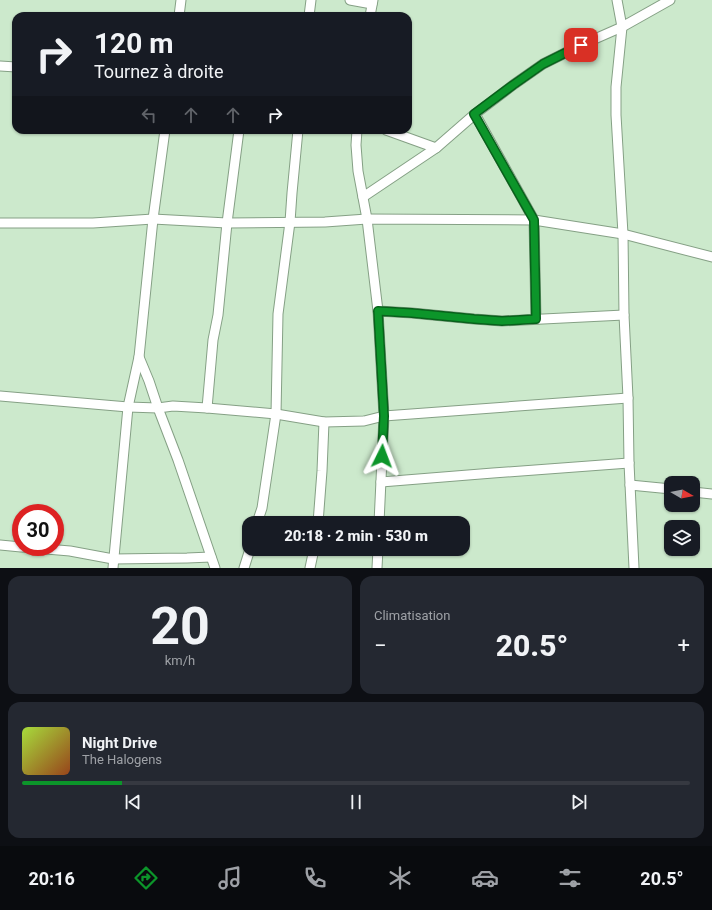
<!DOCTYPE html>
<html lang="fr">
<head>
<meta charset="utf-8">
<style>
	:root { --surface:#171b24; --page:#242831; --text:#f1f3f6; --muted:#9ea1a6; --line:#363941; --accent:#0c952a }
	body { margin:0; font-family:Roboto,sans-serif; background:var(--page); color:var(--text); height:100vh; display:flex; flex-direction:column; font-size:15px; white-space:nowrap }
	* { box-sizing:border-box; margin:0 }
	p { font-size:13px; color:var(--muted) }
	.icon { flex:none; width:22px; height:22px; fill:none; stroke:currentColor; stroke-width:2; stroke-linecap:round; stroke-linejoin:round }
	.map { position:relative; height:568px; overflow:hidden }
	.details { display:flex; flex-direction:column; gap:8px; padding:8px; background:#0d0f14; flex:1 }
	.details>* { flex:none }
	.hud { position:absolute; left:12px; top:12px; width:400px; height:122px; border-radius:12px; box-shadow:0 1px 3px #0004; background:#171b24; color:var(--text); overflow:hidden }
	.needle { width:26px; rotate:99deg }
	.controls { position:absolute; left:664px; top:476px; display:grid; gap:8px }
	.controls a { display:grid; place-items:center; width:36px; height:36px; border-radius:8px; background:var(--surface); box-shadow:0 1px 3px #0004; font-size:20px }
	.speed { position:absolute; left:12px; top:504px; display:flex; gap:8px; font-size:20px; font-weight:700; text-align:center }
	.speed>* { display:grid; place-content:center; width:52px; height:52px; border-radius:50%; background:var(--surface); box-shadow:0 1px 3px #0004; line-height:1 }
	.speed .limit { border:6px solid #d22; background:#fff; color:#111 }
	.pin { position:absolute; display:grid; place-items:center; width:34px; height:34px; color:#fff; margin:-17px; border-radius:8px; box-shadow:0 2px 6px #0006 }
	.me { position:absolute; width:44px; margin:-22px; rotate:3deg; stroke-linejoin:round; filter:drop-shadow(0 0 3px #0008) }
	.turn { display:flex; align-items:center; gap:14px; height:84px; padding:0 16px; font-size:18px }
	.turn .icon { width:52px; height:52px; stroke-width:2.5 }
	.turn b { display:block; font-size:28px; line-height:34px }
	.lanes { display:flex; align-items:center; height:38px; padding:0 16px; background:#0003; justify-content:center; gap:20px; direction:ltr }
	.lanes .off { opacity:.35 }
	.big { font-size:30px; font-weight:800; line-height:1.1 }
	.details .widget { flex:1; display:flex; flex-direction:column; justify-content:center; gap:6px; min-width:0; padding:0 14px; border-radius:12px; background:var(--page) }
	.details .dial { align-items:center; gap:0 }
	.dial b { font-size:52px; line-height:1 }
	.song { display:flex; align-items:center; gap:12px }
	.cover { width:48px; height:48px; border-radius:6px; background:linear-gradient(135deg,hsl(80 70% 55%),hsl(20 70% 35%)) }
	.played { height:4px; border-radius:2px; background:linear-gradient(90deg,var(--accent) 15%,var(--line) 15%) }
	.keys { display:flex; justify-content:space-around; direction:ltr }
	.heat { display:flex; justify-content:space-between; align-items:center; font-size:22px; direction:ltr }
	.details .tiles { flex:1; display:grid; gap:8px; grid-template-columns:1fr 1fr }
	.widget:last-child { grid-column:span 2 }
	.trip { position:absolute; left:242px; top:516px; width:228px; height:40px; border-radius:12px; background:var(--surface); box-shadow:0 1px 3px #0004; font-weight:800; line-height:40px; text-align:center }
	.menu { display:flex; height:64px; justify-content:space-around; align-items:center; background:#090b0e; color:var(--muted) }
	.menu .icon { width:28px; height:28px }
	.menu .current { color:var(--accent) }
	.menu b { font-size:18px; color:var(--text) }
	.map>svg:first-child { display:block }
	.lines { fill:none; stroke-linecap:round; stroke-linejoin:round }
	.minor-casing { stroke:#85a085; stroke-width:11 }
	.minor { stroke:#fff; stroke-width:9 }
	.route-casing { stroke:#08611b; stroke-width:10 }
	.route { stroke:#0c952a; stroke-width:7 }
</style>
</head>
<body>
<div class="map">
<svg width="712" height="568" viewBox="0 0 712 568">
	<rect width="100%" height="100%" fill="#cce9cc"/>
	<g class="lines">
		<g class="minor-casing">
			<g id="minor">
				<path d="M 350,0 L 372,4"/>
				<path d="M 617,0 L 622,27 L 616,87 L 616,115 L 623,234 L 624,315 L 628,398 L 629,463 L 634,568"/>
				<path d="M 179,16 L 181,0"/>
				<path d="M 309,16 L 311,0"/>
				<path d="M 370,16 L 373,0"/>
				<path d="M 0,66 L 16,67"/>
				<path d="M 475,114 L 534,220 L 536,319"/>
				<path d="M 357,130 L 356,145 L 358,171 L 367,219 L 378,311 L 384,416 L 379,523"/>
				<path d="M 386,130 L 436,148"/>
				<path d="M 363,197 L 436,148 L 475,114 L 513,85 L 543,64 L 581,45 L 622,27 L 670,0"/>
				<path d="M 0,223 L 93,223 L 153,219 L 227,223 L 325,222 L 367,219 L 534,220 L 623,234 L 712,257"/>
				<path d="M 378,311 L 412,313 L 474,319 L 502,321 L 624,315"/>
				<path d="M 139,357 L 149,381 L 158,408 L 178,460 L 215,568"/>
				<path d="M 0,396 L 128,407 L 158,408 L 173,406 L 207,408 L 276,414 L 324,422 L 364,421 L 384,416 L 628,398"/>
				<path d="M 207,408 L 213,340 L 218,315 L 227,223 L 239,130"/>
				<path d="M 381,482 L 493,473 L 629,463"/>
				<path d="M 630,485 L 671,489"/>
				<path d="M 693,492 L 712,494"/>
				<path d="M 257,523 L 262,508 L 276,414 L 278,314 L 290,222 L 292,193 L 298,130"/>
				<path d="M 318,523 L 322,471 L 324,422"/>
				<path d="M 0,545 L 21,547"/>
				<path d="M 23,547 L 70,551 L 113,559 L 187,558 L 211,557"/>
				<path d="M 113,568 L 128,407 L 139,357 L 153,219 L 165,130"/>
				<path d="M 244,568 L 250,549"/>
				<path d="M 310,568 L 314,549"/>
				<path d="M 377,568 L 378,549"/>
			</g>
		</g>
		<use href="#minor" class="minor"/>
	</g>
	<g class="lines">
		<g class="route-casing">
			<path id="route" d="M 382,456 L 384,416 L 378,311 L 412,313 L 474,319 L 502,321 L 536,319 L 534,220 L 474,114 L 513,85 L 543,64 L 581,45"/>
		</g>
		<use href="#route" class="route"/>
	</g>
</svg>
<div class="controls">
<a><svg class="needle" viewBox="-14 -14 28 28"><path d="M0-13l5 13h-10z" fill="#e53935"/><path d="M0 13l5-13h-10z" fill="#9ea1a6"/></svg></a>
<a><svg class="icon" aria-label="layers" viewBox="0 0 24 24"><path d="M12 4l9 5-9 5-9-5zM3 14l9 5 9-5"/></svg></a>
</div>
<div class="speed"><div class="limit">30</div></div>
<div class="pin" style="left:581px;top:45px;background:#d93025"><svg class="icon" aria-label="arrive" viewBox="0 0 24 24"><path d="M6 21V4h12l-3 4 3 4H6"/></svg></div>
<svg class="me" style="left:382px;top:456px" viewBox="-20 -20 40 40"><path d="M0-17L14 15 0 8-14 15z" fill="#0c952a" stroke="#fff" stroke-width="4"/></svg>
<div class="trip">20:18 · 2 min · 530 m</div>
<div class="hud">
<div class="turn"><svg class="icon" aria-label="right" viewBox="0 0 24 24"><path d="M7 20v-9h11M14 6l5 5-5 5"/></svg><div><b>120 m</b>Tournez à droite</div></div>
<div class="lanes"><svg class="icon off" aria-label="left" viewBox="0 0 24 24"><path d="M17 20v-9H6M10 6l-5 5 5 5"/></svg><svg class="icon off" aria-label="ahead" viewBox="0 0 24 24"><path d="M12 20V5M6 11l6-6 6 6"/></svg><svg class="icon off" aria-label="ahead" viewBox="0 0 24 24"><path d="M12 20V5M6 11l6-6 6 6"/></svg><svg class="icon" aria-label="right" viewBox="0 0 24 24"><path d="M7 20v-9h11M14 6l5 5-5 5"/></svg></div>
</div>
</div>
<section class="details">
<div class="tiles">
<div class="widget dial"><b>20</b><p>km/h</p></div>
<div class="widget"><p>Climatisation</p>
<div class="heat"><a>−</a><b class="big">20.5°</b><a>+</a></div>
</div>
<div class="widget">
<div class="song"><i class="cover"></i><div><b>Night Drive</b><p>The Halogens</p></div></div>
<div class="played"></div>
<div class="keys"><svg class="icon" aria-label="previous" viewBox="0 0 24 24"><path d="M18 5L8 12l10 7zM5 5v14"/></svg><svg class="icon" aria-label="pause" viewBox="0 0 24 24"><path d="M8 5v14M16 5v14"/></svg><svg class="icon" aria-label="next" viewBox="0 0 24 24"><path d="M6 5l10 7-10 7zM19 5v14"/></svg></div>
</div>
</div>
</section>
<nav class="menu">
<b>20:16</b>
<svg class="icon current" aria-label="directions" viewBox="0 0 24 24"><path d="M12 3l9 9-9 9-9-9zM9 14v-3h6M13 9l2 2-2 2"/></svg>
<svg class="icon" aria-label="music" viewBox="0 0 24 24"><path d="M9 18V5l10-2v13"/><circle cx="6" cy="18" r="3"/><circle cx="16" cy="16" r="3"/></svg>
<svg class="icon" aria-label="phone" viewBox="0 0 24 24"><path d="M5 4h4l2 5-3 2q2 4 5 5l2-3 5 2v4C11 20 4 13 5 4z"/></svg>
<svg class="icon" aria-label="climate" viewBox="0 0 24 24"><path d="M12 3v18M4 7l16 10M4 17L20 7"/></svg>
<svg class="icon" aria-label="car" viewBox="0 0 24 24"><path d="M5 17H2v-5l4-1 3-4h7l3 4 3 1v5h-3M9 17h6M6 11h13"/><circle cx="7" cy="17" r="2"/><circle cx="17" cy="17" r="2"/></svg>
<svg class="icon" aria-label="filters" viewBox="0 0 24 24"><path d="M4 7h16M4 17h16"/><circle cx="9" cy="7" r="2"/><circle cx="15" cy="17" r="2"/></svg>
<b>20.5°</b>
</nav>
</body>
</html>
